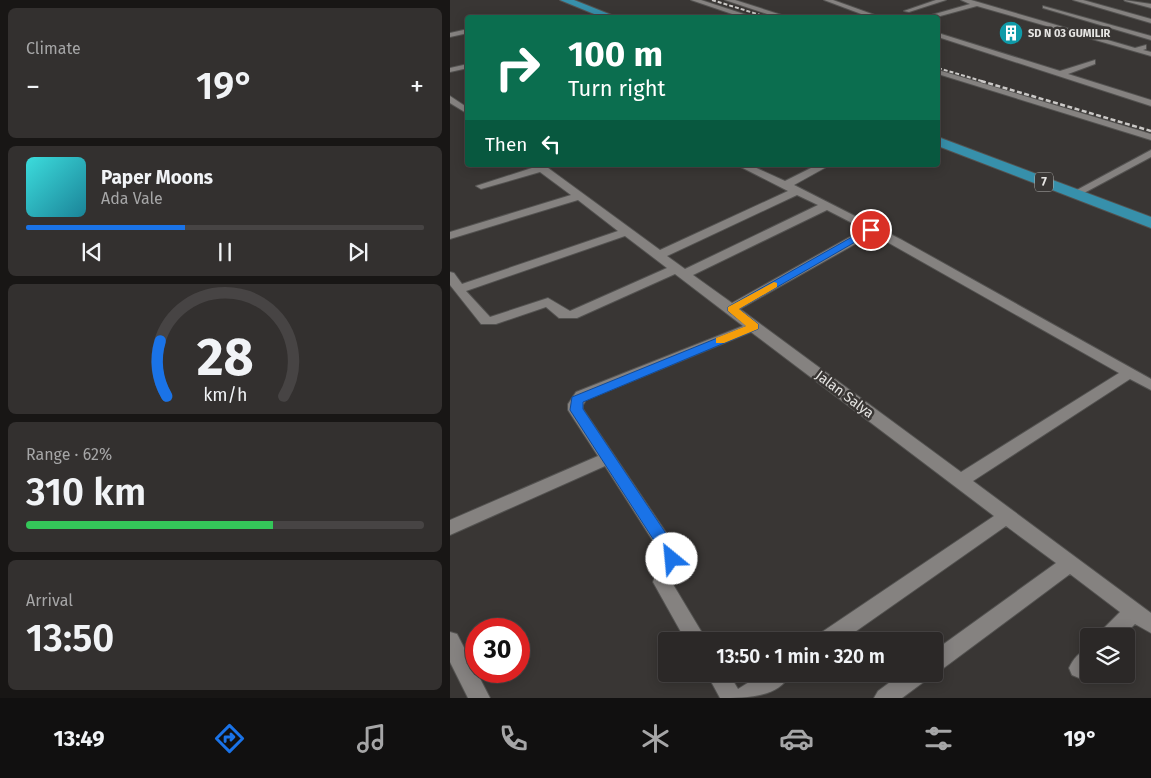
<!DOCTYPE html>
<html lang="en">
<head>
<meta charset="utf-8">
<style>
	:root { --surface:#2b2827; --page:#33302f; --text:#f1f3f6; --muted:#a6a6a7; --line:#474444; --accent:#1a73e8 }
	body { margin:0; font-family:"Fira Sans",sans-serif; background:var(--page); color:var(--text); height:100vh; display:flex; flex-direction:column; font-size:19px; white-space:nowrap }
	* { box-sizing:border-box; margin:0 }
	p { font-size:16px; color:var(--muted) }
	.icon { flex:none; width:28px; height:28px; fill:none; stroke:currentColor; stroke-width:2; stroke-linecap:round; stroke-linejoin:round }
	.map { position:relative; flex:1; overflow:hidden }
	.side { display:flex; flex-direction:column; gap:8px; padding:8px; background:#181615; width:450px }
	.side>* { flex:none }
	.guide { position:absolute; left:15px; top:15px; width:475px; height:152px; border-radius:5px; box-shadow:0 2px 12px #0003,0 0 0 1px var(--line); background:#0b6e4f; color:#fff; overflow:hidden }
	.fabs { position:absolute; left:630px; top:628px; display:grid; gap:10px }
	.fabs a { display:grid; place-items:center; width:55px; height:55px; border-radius:5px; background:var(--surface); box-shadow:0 2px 12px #0003,0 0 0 1px var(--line); font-size:25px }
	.speed { position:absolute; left:15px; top:618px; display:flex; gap:10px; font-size:25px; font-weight:700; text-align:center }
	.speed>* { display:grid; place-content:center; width:65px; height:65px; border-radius:50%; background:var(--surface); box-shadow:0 2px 12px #0003,0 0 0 1px var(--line); line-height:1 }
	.speed .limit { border:8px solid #d22; background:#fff; color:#111 }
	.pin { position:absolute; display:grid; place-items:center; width:42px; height:42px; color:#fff; margin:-21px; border:2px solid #fff; border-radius:50%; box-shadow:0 1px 5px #0007 }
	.me { position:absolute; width:55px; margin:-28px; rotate:332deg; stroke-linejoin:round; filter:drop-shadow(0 0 4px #0008) }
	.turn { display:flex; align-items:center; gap:18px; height:105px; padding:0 20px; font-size:22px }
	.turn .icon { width:65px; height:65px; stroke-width:2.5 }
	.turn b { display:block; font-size:35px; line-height:42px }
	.then { display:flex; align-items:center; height:48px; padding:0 20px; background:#0003; gap:10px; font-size:19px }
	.big { font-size:38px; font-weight:600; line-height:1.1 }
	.side .tile { flex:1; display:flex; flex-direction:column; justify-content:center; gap:8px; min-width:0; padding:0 18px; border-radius:8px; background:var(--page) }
	.side .dial { align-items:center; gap:0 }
	.dial svg { height:130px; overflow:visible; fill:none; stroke:var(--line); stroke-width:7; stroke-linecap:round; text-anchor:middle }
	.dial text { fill:var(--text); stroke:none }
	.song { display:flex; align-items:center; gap:15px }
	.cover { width:60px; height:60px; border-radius:8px; background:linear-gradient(135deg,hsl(180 70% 55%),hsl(190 70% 35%)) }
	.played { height:5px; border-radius:2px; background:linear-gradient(90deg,var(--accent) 40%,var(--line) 40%) }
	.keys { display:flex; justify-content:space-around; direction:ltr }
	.heat { display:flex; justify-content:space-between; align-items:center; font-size:28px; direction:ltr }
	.charge { height:8px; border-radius:4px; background:linear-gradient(90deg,#34c759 62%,var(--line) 0) }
	.trip { position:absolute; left:208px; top:632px; width:285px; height:50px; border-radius:5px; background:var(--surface); box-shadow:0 2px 12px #0003,0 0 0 1px var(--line); font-weight:600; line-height:50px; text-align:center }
	.menu { display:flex; height:80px; justify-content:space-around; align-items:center; background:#111010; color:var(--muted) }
	.menu .icon { width:35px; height:35px }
	.menu .current { color:var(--accent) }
	.menu b { font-size:22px; color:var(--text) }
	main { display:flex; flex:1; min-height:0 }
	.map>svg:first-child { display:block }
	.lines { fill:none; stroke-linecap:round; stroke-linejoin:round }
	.minor-casing { stroke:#535250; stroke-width:2 }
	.highway-casing { stroke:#535250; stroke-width:2 }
	.minor { fill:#858280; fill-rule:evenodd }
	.highway { fill:#3790ab; fill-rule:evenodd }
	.rail-far1 { stroke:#cbc9c7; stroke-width:2; stroke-dasharray:4 2; stroke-linecap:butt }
	.rail { stroke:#cbc9c7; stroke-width:2.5; stroke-dasharray:5 2.5; stroke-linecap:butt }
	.route { fill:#1a73e8; stroke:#114b97 }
	.slow { fill:#f59e0b }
	.labels { text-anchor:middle; stroke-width:5; stroke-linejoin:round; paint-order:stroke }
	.far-poi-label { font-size:11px; font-weight:bold; fill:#e6e5e3; stroke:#393634; text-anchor:start }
	.shield { fill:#393634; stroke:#b2b0ae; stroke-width:1 }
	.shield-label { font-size:12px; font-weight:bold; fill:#e6e5e3 }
	.street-label { font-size:14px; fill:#e6e5e3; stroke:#393634 }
</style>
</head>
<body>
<main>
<section class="side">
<div class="tile"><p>Climate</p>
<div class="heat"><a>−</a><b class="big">19°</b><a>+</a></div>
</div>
<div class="tile">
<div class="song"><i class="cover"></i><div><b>Paper Moons</b><p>Ada Vale</p></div></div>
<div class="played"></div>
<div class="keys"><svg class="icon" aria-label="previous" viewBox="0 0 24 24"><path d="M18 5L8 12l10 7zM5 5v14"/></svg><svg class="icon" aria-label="pause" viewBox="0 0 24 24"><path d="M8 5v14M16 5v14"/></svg><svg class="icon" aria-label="next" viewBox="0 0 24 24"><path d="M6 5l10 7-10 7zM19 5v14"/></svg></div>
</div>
<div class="tile dial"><svg viewBox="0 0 100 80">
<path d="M14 69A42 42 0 1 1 86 69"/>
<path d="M14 69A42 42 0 0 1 10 35" stroke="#1a73e8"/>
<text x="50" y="56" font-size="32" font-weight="700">28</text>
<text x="50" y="72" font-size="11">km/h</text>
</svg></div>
<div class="tile"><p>Range · 62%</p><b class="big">310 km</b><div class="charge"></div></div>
<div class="tile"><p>Arrival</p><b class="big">13:50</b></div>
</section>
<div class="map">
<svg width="701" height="698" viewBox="0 0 701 698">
	<rect width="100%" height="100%" fill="#393634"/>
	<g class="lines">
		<g class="minor-casing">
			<g id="minor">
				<path d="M 241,0 L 251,0 L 306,18 L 294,18 Z"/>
				<path d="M 275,0 L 285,0 L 341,18 L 329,18 Z"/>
				<path d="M 374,0 L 383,0 L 433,18 L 422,18 Z"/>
				<path d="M 486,0 L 496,0 L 459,12 L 454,11 Z"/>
				<path d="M 511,0 L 521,0 L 685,48 L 696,45 L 696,49 L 693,50 L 701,52 L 701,56 L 527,6 L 483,18 L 471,18 L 520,4 Z"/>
				<path d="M 623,0 L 633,0 L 701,19 L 701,23 Z"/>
				<path d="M 674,0 L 701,4 L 701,8 L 675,1 Z"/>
				<path d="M 593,6 L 701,36 L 701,40 L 593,8 Z"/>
				<path d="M 18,29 L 18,33 L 0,37 L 0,33 Z"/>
				<path d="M 488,33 L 610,71 L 645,60 L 645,64 L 618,74 L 701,100 L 701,106 L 488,37 Z"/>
				<path d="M 18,64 L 18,68 L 0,72 L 0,68 Z"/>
				<path d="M 488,70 L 701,134 L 701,140 L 488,74 Z"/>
				<path d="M 0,96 L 18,108 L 18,114 L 0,103 Z"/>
				<path d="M 701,150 L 701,157 L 634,193 L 626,193 L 625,191 Z"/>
				<path d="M 83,165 L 94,165 L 210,250 L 338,191 L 287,165 L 300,165 L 335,181 L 367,165 L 380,165 L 344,185 L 452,240 L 701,379 L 701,390 L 680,379 L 523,481 L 701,613 L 701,633 L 685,624 L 673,636 L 650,636 L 653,629 L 670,612 L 620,574 L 491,670 L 484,673 L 484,651 L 606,563 L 556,526 L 392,641 L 366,641 L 369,634 L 544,516 L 301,332 L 136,400 L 133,405 L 133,409 L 227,549 L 230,558 L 221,581 L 257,641 L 236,641 L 203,582 L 212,555 L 155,466 L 0,535 L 0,520 L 148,456 L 118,410 L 118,404 L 126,392 L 293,326 L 225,274 L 127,318 L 109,318 L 96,307 L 46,324 L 31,324 L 0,285 L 0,272 L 4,273 L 12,284 L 168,231 L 128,200 L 0,239 L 0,232 L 121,195 L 90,172 L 31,189 L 26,186 L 85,167 ZM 347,195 L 368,205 L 235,269 L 217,256 ZM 377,210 L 414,229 L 282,303 L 243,275 ZM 423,234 L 669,373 L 511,472 L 290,309 ZM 175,236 L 217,268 L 120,311 L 98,298 L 40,317 L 16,291 Z"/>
				<path d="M 0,632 L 7,634 L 40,698 L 18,698 L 0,662 Z"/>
				<path d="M 639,648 L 639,672 L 629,678 L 622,675 L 619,668 C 623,659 629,652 639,648 Z"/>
				<path d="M 257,674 L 279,674 L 288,689 L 312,674 L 340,674 C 329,698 295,698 270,698 Z"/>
				<path d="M 451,674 L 478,674 L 475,681 L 452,698 L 424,698 L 428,691 Z"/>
			</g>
		</g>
		<g class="highway-casing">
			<g id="highway">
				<path d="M 110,0 L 124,0 L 169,18 L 154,18 Z"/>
				<path d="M 488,137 L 701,217 L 701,228 L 488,146 Z"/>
			</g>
		</g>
		<use href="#minor" class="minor"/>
		<use href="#highway" class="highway"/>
		<g class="rail-far1">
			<path d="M 262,0 L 320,18"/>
			<path d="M 488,68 L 535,82"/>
		</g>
		<path class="rail" d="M 531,81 L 701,131"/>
	</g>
	<path class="route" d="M 418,228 L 426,230 L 289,309 L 308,324 L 308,329 L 133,402 L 133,409 L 227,550 L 229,559 L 227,564 L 222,566 L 216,564 L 214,556 L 120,410 L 122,397 L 297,326 L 278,311 L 278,307 Z"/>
	<path class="slow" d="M 324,282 L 327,283 L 327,287 L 289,309 L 308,324 L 308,329 L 274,343 L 266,343 L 266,338 L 296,326 L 278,311 L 278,307 Z"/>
	<defs>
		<g id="building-disc" transform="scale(1.25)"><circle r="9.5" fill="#0f9aa8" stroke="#393634"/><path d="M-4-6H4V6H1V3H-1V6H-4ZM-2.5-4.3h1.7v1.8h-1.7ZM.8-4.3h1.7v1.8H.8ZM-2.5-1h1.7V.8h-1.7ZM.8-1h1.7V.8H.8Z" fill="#fff"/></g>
	</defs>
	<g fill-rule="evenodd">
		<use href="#building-disc" x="561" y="33"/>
	</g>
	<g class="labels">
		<g class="far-poi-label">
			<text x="578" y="37">SD N 03 GUMILIR</text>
		</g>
		<rect class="shield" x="585" y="172.5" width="18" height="19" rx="4"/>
		<g class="shield-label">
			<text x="594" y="186">7</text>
		</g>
		<g class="street-label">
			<text transform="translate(395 394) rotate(37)" y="5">Jalan Salya</text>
		</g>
	</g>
</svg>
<div class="fabs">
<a><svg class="icon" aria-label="layers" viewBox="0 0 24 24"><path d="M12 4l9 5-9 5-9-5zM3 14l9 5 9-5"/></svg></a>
</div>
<div class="speed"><div class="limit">30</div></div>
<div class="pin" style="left:421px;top:230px;background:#d93025"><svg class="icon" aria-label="arrive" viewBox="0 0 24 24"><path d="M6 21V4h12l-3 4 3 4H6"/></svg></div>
<svg class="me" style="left:222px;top:559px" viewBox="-20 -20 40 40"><circle r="19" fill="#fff"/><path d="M0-13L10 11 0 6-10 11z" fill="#1a73e8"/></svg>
<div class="trip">13:50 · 1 min · 320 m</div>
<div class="guide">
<div class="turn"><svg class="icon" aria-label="right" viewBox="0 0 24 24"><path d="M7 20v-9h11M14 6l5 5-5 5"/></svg><div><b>100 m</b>Turn right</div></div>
<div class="then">Then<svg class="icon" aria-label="left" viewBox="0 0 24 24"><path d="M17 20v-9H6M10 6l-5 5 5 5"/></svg></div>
</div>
</div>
</main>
<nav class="menu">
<b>13:49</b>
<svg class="icon current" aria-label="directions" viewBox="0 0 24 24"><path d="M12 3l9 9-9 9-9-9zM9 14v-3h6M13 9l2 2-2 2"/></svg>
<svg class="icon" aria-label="music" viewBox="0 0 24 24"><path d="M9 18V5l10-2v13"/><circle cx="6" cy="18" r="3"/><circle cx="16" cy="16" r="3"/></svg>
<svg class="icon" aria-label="phone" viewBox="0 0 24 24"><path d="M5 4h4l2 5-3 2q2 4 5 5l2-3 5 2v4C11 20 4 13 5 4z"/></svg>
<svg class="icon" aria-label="climate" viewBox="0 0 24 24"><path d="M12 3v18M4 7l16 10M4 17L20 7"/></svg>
<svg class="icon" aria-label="car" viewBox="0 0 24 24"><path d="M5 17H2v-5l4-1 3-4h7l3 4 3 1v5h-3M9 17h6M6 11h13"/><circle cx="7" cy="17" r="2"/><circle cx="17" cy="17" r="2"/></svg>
<svg class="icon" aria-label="filters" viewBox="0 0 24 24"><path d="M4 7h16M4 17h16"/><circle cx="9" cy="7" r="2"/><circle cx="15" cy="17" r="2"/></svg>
<b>19°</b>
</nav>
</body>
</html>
